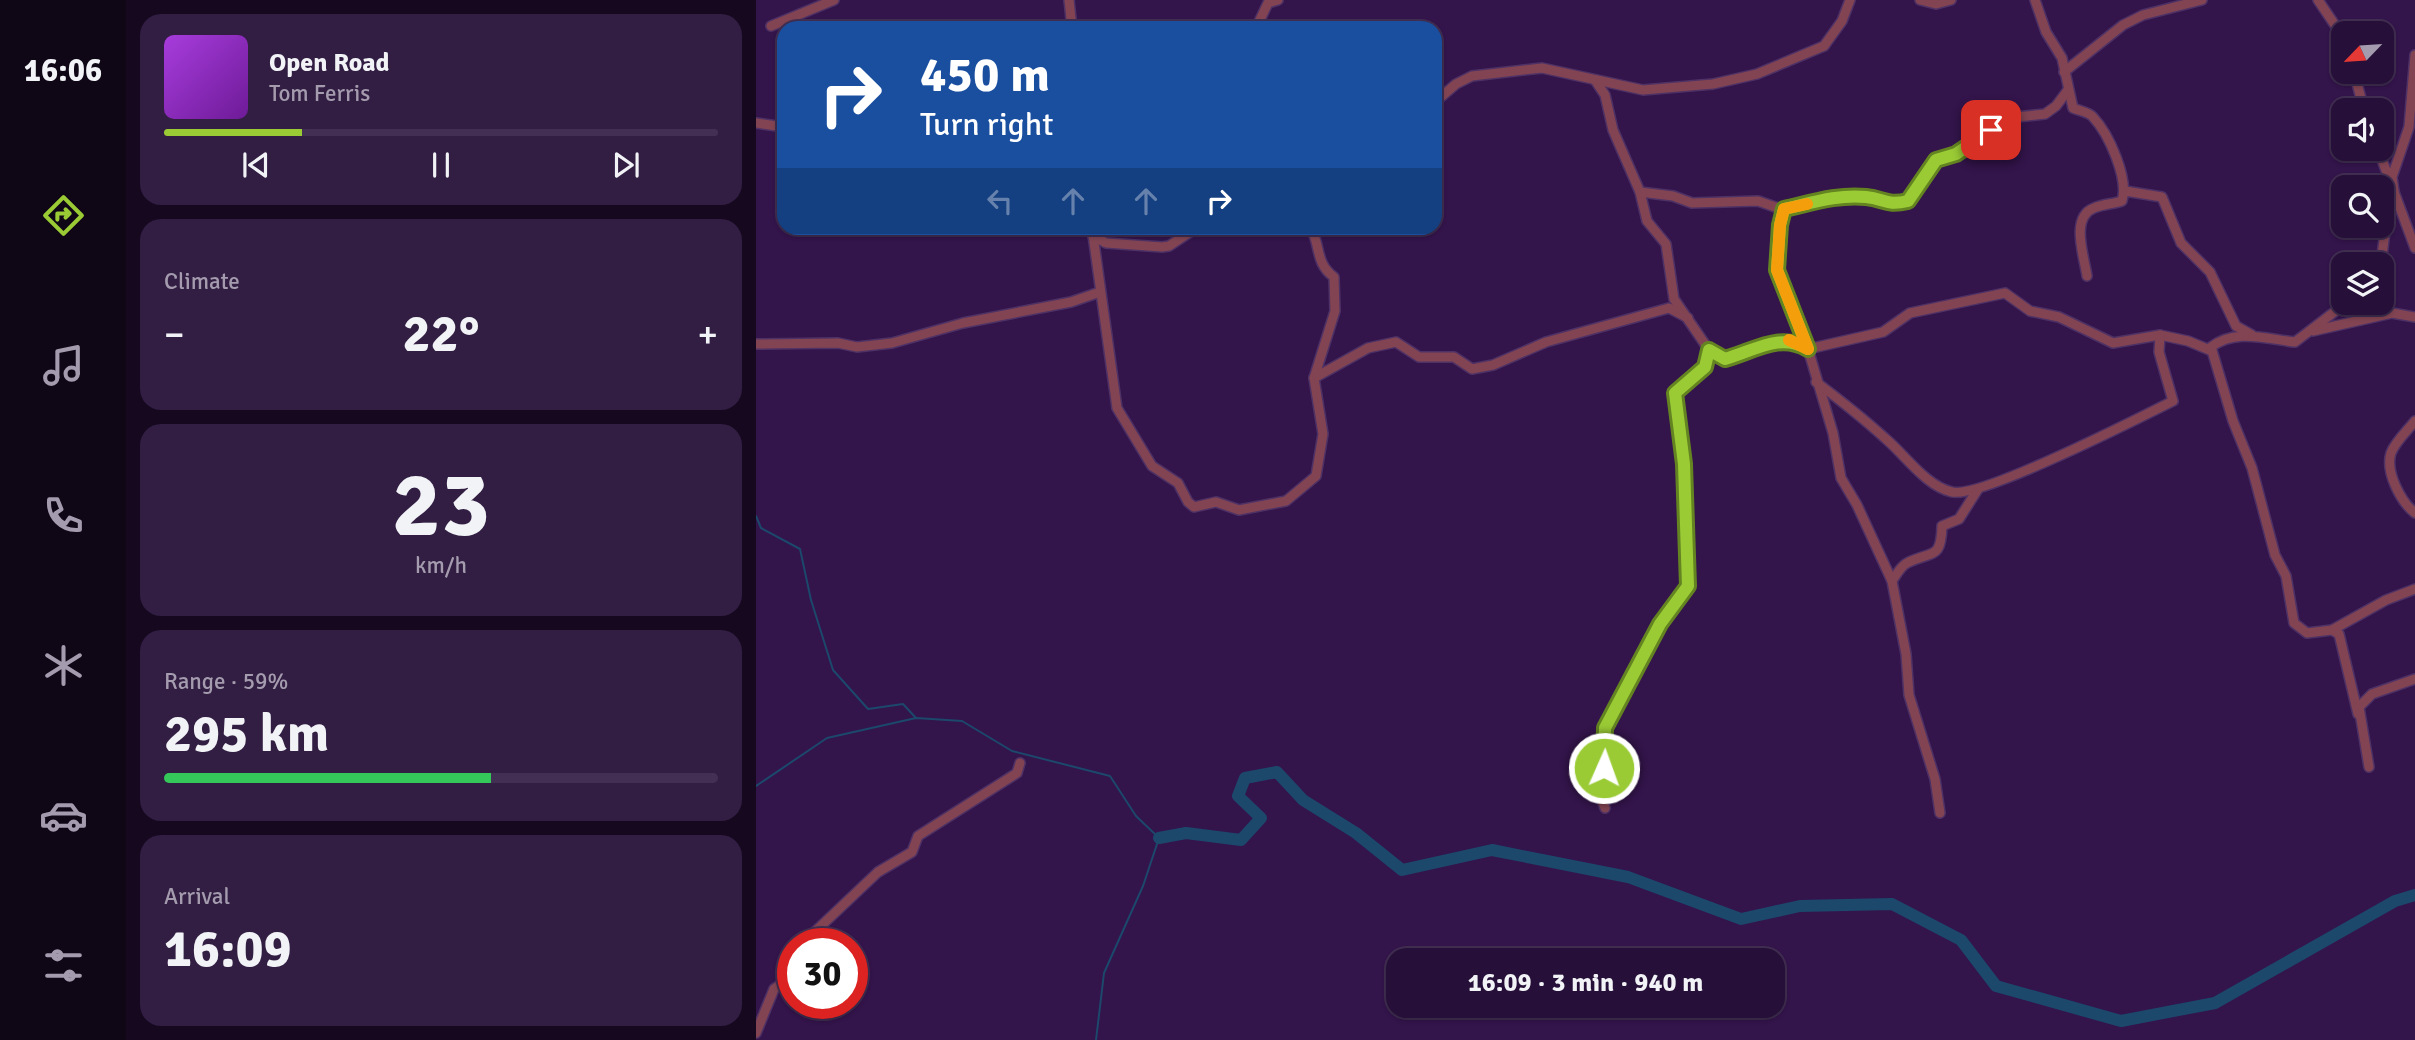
<!DOCTYPE html>
<html lang="en">
<head>
<meta charset="utf-8">
<style>
	:root { --surface:#260f38; --page:#321d43; --text:#f1f3f6; --muted:#a49cae; --line:#422f53; --accent:#9acb35 }
	body { margin:0; font-family:Signika,sans-serif; background:var(--page); color:var(--text); height:100vh; display:flex; flex-direction:column; font-size:26px; white-space:nowrap }
	* { box-sizing:border-box; margin:0 }
	p { font-size:23px; color:var(--muted) }
	.icon { flex:none; width:38px; height:38px; fill:none; stroke:currentColor; stroke-width:2; stroke-linecap:round; stroke-linejoin:round }
	.map { position:relative; flex:1; overflow:hidden }
	.drawer { display:flex; flex-direction:column; gap:14px; padding:14px; background:#15081f; width:630px }
	.drawer>* { flex:none }
	.top-card { position:absolute; left:21px; top:21px; width:665px; height:214px; border-radius:21px; box-shadow:0 2px 5px #0004,0 0 0 2px var(--line); background:#1a4fa0; color:#fff; overflow:hidden }
	.needle { width:46px; rotate:245deg }
	.controls { position:absolute; left:1575px; top:21px; display:grid; gap:14px }
	.controls a { display:grid; place-items:center; width:63px; height:63px; border-radius:14px; background:var(--surface); box-shadow:0 2px 5px #0004,0 0 0 2px var(--line); font-size:35px }
	.speed { position:absolute; left:21px; top:928px; display:flex; gap:14px; font-size:35px; font-weight:700; text-align:center }
	.speed>* { display:grid; place-content:center; width:91px; height:91px; border-radius:50%; background:var(--surface); box-shadow:0 2px 5px #0004,0 0 0 2px var(--line); line-height:1 }
	.speed .limit { border:10px solid #d22; background:#fff; color:#111 }
	.pin { position:absolute; display:grid; place-items:center; width:60px; height:60px; color:#fff; margin:-30px; border-radius:14px; box-shadow:0 4px 10px #0006 }
	.me { position:absolute; width:77px; margin:-38px; rotate:2deg; stroke-linejoin:round; filter:drop-shadow(0 0 5px #0008) }
	.turn { display:flex; align-items:center; gap:24px; height:147px; padding:0 28px; font-size:32px }
	.turn .icon { width:91px; height:91px; stroke-width:2.5 }
	.turn b { display:block; font-size:49px; line-height:60px }
	.lanes { display:flex; align-items:center; height:66px; padding:0 28px; background:#0003; justify-content:center; gap:35px; direction:ltr }
	.lanes .off { opacity:.35 }
	.big { font-size:52px; font-weight:700; line-height:1.1 }
	.drawer .card { flex:1; display:flex; flex-direction:column; justify-content:center; gap:10px; min-width:0; padding:0 24px; border-radius:21px; background:var(--page) }
	.drawer .dial { align-items:center; gap:0 }
	.dial b { font-size:91px; line-height:1 }
	.song { display:flex; align-items:center; gap:21px }
	.cover { width:84px; height:84px; border-radius:10px; background:linear-gradient(135deg,hsl(280 70% 55%),hsl(280 70% 35%)) }
	.played { height:7px; border-radius:4px; background:linear-gradient(90deg,var(--accent) 25%,var(--line) 25%) }
	.keys { display:flex; justify-content:space-around; direction:ltr }
	.heat { display:flex; justify-content:space-between; align-items:center; font-size:38px; direction:ltr }
	.charge { height:10px; border-radius:5px; background:linear-gradient(90deg,#34c759 59%,var(--line) 0) }
	.trip { position:absolute; left:630px; top:948px; width:399px; height:70px; border-radius:21px; background:var(--surface); box-shadow:0 2px 5px #0004,0 0 0 2px var(--line); font-weight:700; line-height:70px; text-align:center }
	main { display:flex; flex:1; min-height:0 }
	.tab-bar { display:flex; flex-direction:column; width:126px; justify-content:space-around; align-items:center; background:#0f0616; color:var(--muted) }
	.tab-bar .icon { width:49px; height:49px }
	.tab-bar .selected { color:var(--accent) }
	.tab-bar b { font-size:32px; color:var(--text) }
	.map>svg:first-child { display:block }
	.lines { fill:none; stroke-linecap:round; stroke-linejoin:round }
	.stream { stroke:#1c486c; stroke-width:2 }
	.river { stroke:#1c486c; stroke-width:12 }
	.minor-casing { stroke:#4e3165; stroke-width:12 }
	.minor { stroke:#824452; stroke-width:9 }
	.route-casing { stroke:#648422; stroke-width:18 }
	.route { stroke:#9acb35; stroke-width:12 }
	.slow { stroke:#f59e0b; stroke-width:12 }
</style>
</head>
<body>
<main>
<nav class="tab-bar">
<b>16:06</b>
<svg class="icon selected" aria-label="directions" viewBox="0 0 24 24"><path d="M12 3l9 9-9 9-9-9zM9 14v-3h6M13 9l2 2-2 2"/></svg>
<svg class="icon" aria-label="music" viewBox="0 0 24 24"><path d="M9 18V5l10-2v13"/><circle cx="6" cy="18" r="3"/><circle cx="16" cy="16" r="3"/></svg>
<svg class="icon" aria-label="phone" viewBox="0 0 24 24"><path d="M5 4h4l2 5-3 2q2 4 5 5l2-3 5 2v4C11 20 4 13 5 4z"/></svg>
<svg class="icon" aria-label="climate" viewBox="0 0 24 24"><path d="M12 3v18M4 7l16 10M4 17L20 7"/></svg>
<svg class="icon" aria-label="car" viewBox="0 0 24 24"><path d="M5 17H2v-5l4-1 3-4h7l3 4 3 1v5h-3M9 17h6M6 11h13"/><circle cx="7" cy="17" r="2"/><circle cx="17" cy="17" r="2"/></svg>
<svg class="icon" aria-label="filters" viewBox="0 0 24 24"><path d="M4 7h16M4 17h16"/><circle cx="9" cy="7" r="2"/><circle cx="15" cy="17" r="2"/></svg>
</nav>
<section class="drawer">
<div class="card">
<div class="song"><i class="cover"></i><div><b>Open Road</b><p>Tom Ferris</p></div></div>
<div class="played"></div>
<div class="keys"><svg class="icon" aria-label="previous" viewBox="0 0 24 24"><path d="M18 5L8 12l10 7zM5 5v14"/></svg><svg class="icon" aria-label="pause" viewBox="0 0 24 24"><path d="M8 5v14M16 5v14"/></svg><svg class="icon" aria-label="next" viewBox="0 0 24 24"><path d="M6 5l10 7-10 7zM19 5v14"/></svg></div>
</div>
<div class="card"><p>Climate</p>
<div class="heat"><a>−</a><b class="big">22°</b><a>+</a></div>
</div>
<div class="card dial"><b>23</b><p>km/h</p></div>
<div class="card"><p>Range · 59%</p><b class="big">295 km</b><div class="charge"></div></div>
<div class="card"><p>Arrival</p><b class="big">16:09</b></div>
</section>
<div class="map">
<svg width="1659" height="1040" viewBox="0 0 1659 1040">
	<rect width="100%" height="100%" fill="#33144b"/>
	<g class="lines">
		<g class="stream">
			<path d="M 0,516 L 5,528 L 44,549 L 55,600 L 77,670 L 112,709 L 147,704 L 160,718"/>
			<path d="M 0,786 L 71,738 L 160,718 L 206,721 L 256,751 L 354,776 L 380,816 L 403,838 L 387,886 L 348,973 L 340,1040"/>
		</g>
		<path class="river" d="M 403,838 L 430,833 L 485,840 L 505,818 L 482,796 L 489,778 L 521,772 L 547,800 L 600,833 L 646,870 L 736,850 L 872,877 L 985,919 L 1044,906 L 1136,904 L 1205,940 L 1240,986 L 1365,1021 L 1459,1003 L 1639,901 L 1659,895"/>
		<g class="minor-casing">
			<g id="minor">
				<path d="M 313,0 L 316,28"/>
				<path d="M 1164,0 L 1180,4 L 1195,0"/>
				<path d="M 1279,0 L 1290,32 L 1306,58 L 1317,108 C 1324,111 1333,112 1337,117 C 1353,134 1373,179 1366,201 C 1357,204 1347,204 1338,208 C 1314,217 1328,256 1331,276"/>
				<path d="M 1562,0 L 1587,37"/>
				<path d="M 15,26 L 78,0"/>
				<path d="M 496,28 L 502,24 L 512,3 L 522,0"/>
				<path d="M 1308,72 L 1367,25 L 1387,15 L 1446,0"/>
				<path d="M 1598,72 L 1608,110"/>
				<path d="M 839,80 L 849,95 L 857,130 L 884,192 L 891,221 L 910,244 L 918,299 L 953,350 L 969,359 C 998,351 1024,332 1052,349 L 1077,433 L 1085,478 L 1101,505 L 1136,581 L 1150,654 L 1153,695 L 1179,779 L 1184,813"/>
				<path d="M 679,102 L 700,84 L 716,76 L 786,68 L 887,90 L 957,84 L 1001,74 L 1068,46 L 1086,21 L 1094,0"/>
				<path d="M 0,123 L 28,127"/>
				<path d="M 1622,149 L 1659,248"/>
				<path d="M 1369,191 L 1406,197 L 1425,243 L 1454,272 L 1480,326 L 1496,335"/>
				<path d="M 884,192 L 917,196 L 936,203 L 1002,201 L 1028,210 L 1082,197 L 1112,197 L 1134,205 L 1152,201 L 1180,161 L 1200,154 L 1251,118 L 1289,114 L 1300,106 L 1312,90"/>
				<path d="M 1028,210 L 1024,225 L 1021,270 L 1052,349 L 1127,332 L 1154,313 L 1249,293 L 1274,311 L 1303,317 L 1357,343 L 1404,335 L 1432,341 L 1456,351"/>
				<path d="M 336,228 L 361,408 L 396,466 L 422,483 L 432,502 L 438,507 L 460,502 L 483,510 L 530,501 L 560,476 L 567,434 L 558,378 L 612,348 L 640,342 L 663,357 L 698,357 L 716,369 L 737,365 L 790,342 L 913,308 L 932,318"/>
				<path d="M 555,228 C 565,247 559,263 578,277 L 579,311 L 558,378"/>
				<path d="M 337,236 L 350,243 L 406,247 L 413,246 L 440,228"/>
				<path d="M 1625,264 L 1631,215 L 1638,191 L 1636,177 L 1653,127 L 1659,55"/>
				<path d="M 1590,303 L 1539,342 C 1510,339 1480,328 1455,347 L 1477,421 L 1496,468 L 1519,555 L 1530,576 L 1538,623 L 1551,633 L 1576,630 L 1583,634 L 1602,714"/>
				<path d="M 1557,331 L 1636,313 L 1659,317"/>
				<path d="M 0,344 L 82,343 L 101,347 L 136,343 L 207,323 L 315,302 L 344,292"/>
				<path d="M 1060,382 C 1084,400 1108,419 1130,439 C 1150,456 1170,486 1196,492 C 1224,499 1383,418 1417,401 L 1403,352 L 1404,335"/>
				<path d="M 1659,421 C 1652,430 1639,442 1635,453 C 1629,472 1645,502 1659,513"/>
				<path d="M 1136,581 C 1140,575 1145,566 1151,563 C 1176,550 1185,561 1186,526 L 1203,519 L 1222,489"/>
				<path d="M 1576,630 L 1630,600 L 1659,589"/>
				<path d="M 1613,767 L 1603,707 L 1616,694 L 1659,679"/>
				<path d="M 849,808 L 841,786 L 848,768 L 849,728 L 904,624 L 932,586 L 928,464 L 919,393 L 949,367 L 953,350"/>
				<path d="M 47,943 L 122,872 L 156,852 L 162,836 L 261,773 L 264,763"/>
				<path d="M 0,1033 L 18,989 L 37,976"/>
			</g>
		</g>
		<use href="#minor" class="minor"/>
	</g>
	<g class="lines">
		<g class="route-casing">
			<path id="route" d="M 848,768 L 849,728 L 904,624 L 932,586 L 928,464 L 919,393 L 949,367 L 953,350 L 969,359 C 998,351 1024,332 1052,349 L 1021,270 L 1024,225 L 1028,209 C 1055,203 1082,194 1110,197 C 1129,199 1130,206 1152,201 L 1180,160 L 1200,154 L 1235,130"/>
		</g>
		<use href="#route" class="route"/>
		<path class="slow" d="M 1033,340 L 1052,349 L 1021,270 L 1024,225 L 1028,209 L 1051,204"/>
	</g>
</svg>
<div class="controls">
<a><svg class="needle" viewBox="-14 -14 28 28"><path d="M0-13l5 13h-10z" fill="#e53935"/><path d="M0 13l5-13h-10z" fill="#a49cae"/></svg></a>
<a><svg class="icon" aria-label="sound" viewBox="0 0 24 24"><path d="M4 9h4l5-4v14l-5-4H4zM17 9q2 3 0 6"/></svg></a>
<a><svg class="icon" aria-label="search" viewBox="0 0 24 24"><circle cx="10" cy="10" r="6"/><path d="M15 15l6 6"/></svg></a>
<a><svg class="icon" aria-label="layers" viewBox="0 0 24 24"><path d="M12 4l9 5-9 5-9-5zM3 14l9 5 9-5"/></svg></a>
</div>
<div class="speed"><div class="limit">30</div></div>
<div class="pin" style="left:1235px;top:130px;background:#d93025"><svg class="icon" aria-label="arrive" viewBox="0 0 24 24"><path d="M6 21V4h12l-3 4 3 4H6"/></svg></div>
<svg class="me" style="left:848px;top:768px" viewBox="-20 -20 40 40"><circle r="17" fill="#9acb35" stroke="#fff" stroke-width="3"/><path d="M0-11L8 9 0 5-8 9z" fill="#fff"/></svg>
<div class="trip">16:09 · 3 min · 940 m</div>
<div class="top-card">
<div class="turn"><svg class="icon" aria-label="right" viewBox="0 0 24 24"><path d="M7 20v-9h11M14 6l5 5-5 5"/></svg><div><b>450 m</b>Turn right</div></div>
<div class="lanes"><svg class="icon off" aria-label="left" viewBox="0 0 24 24"><path d="M17 20v-9H6M10 6l-5 5 5 5"/></svg><svg class="icon off" aria-label="ahead" viewBox="0 0 24 24"><path d="M12 20V5M6 11l6-6 6 6"/></svg><svg class="icon off" aria-label="ahead" viewBox="0 0 24 24"><path d="M12 20V5M6 11l6-6 6 6"/></svg><svg class="icon" aria-label="right" viewBox="0 0 24 24"><path d="M7 20v-9h11M14 6l5 5-5 5"/></svg></div>
</div>
</div>
</main>
</body>
</html>
